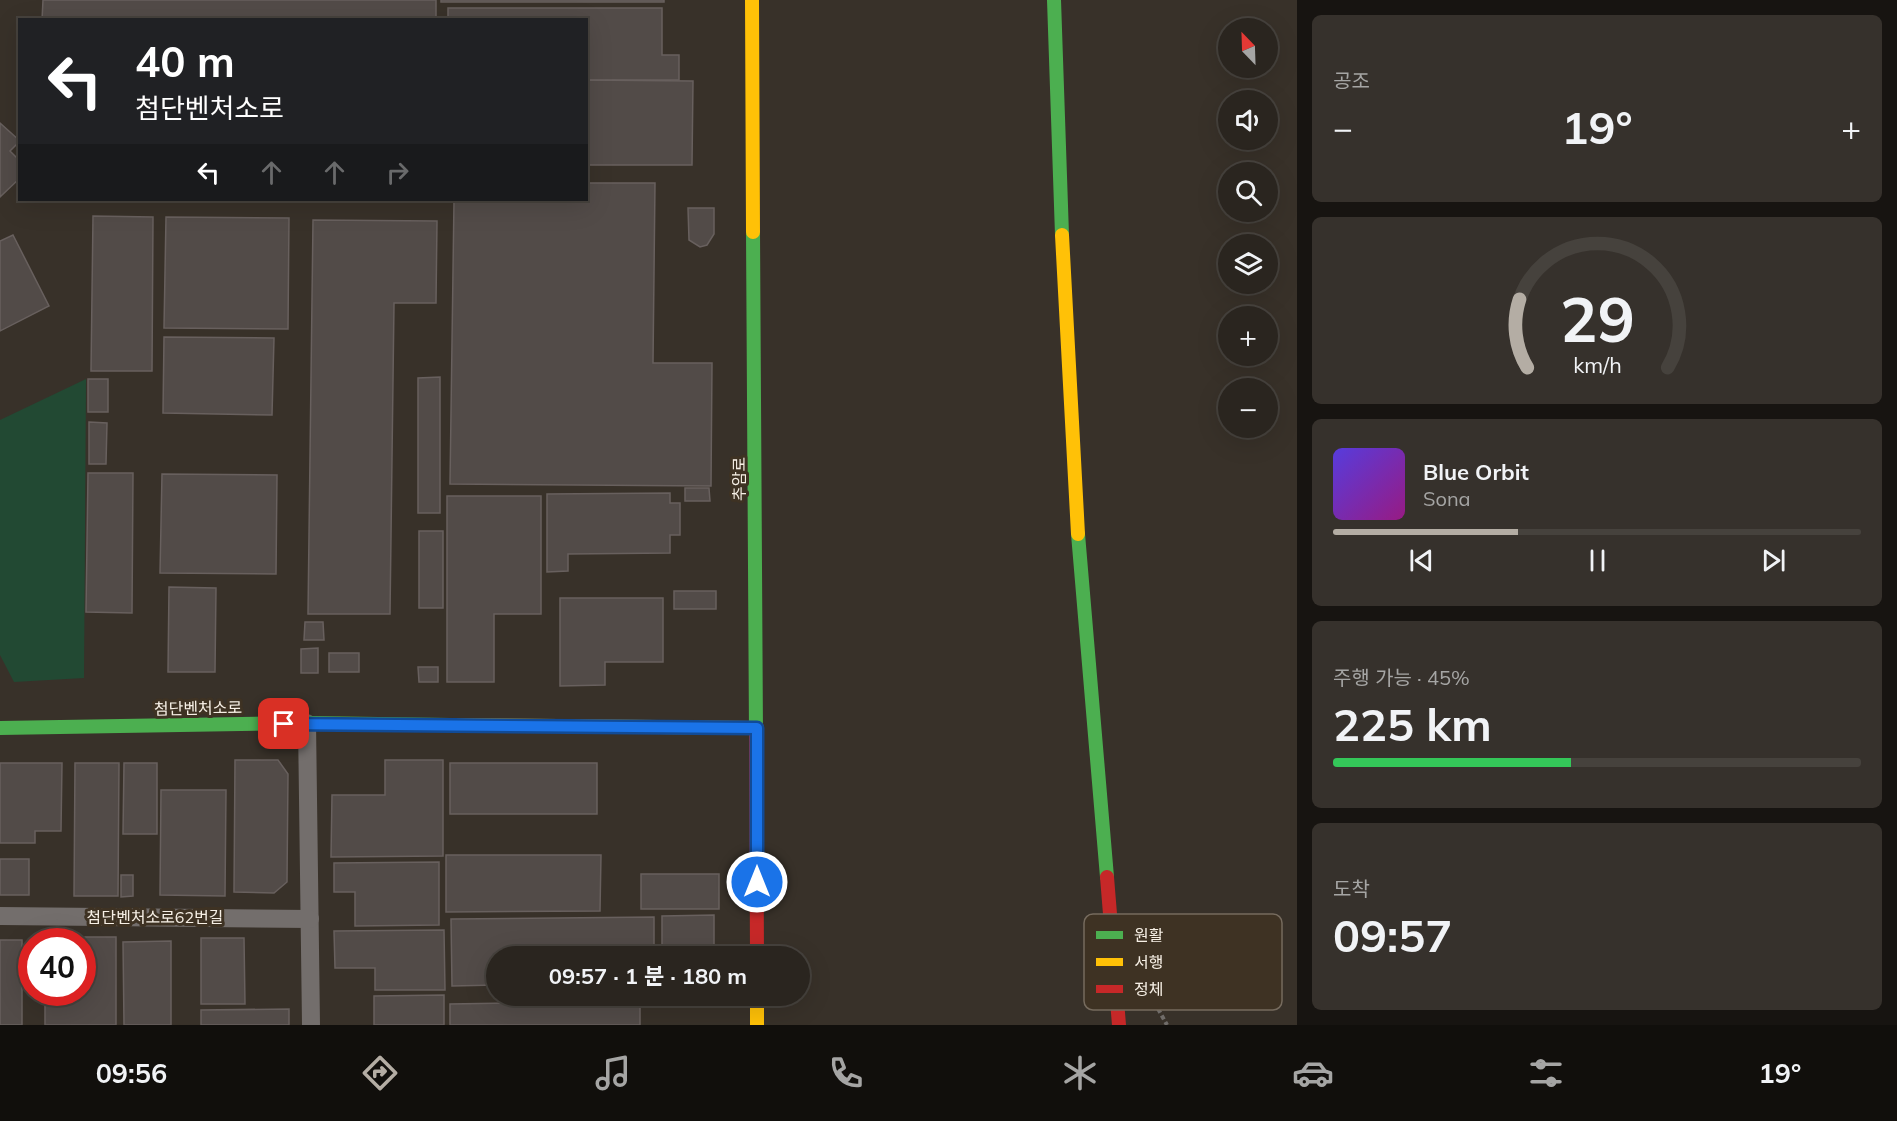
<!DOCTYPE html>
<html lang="ko">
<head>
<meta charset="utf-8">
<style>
	:root { --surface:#2a251f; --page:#36312c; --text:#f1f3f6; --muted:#a5a5a4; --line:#46423d; --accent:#b4ada4 }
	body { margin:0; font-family:Mulish,"Noto Sans KR",sans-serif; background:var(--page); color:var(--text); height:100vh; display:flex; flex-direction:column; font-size:22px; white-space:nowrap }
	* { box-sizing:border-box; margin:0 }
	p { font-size:20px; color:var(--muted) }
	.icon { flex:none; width:33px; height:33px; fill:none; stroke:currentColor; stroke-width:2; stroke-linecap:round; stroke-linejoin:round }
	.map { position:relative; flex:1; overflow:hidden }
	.side { display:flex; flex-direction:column; gap:15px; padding:15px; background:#171411; width:600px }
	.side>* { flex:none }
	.hud { position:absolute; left:18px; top:18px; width:570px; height:183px; border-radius:0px; box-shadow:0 6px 24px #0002,0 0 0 2px var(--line); background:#202124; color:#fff; overflow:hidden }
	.needle { width:39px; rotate:337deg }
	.tools { position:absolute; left:1218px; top:18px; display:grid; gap:12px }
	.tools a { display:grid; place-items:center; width:60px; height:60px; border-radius:50%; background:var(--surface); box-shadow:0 6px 24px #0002,0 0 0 2px var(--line); font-size:30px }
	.speed { position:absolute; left:18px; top:928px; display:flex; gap:12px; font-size:30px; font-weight:700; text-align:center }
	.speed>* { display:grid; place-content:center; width:78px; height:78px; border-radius:50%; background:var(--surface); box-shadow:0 6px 24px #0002,0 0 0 2px var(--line); line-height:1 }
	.speed .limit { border:9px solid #d22; background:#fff; color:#111 }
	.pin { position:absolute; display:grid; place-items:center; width:51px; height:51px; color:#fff; margin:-26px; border-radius:12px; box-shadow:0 3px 9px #0006 }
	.me { position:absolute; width:66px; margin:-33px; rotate:0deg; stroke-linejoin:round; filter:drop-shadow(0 0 4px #0008) }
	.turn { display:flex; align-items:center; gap:21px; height:126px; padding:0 18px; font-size:27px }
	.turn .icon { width:78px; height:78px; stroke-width:2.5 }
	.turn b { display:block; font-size:42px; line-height:51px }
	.lanes { display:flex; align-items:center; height:57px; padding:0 18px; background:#0003; justify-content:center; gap:30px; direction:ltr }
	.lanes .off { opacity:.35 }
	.big { font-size:45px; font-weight:700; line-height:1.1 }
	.side .tile { flex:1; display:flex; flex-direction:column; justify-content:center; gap:9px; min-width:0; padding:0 21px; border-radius:9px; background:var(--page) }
	.side .dial { align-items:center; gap:0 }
	.dial svg { height:156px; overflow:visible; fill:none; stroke:var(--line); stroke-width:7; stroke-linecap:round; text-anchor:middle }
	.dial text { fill:var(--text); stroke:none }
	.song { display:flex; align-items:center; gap:18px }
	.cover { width:72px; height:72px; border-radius:9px; background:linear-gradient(135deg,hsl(250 70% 55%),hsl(310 70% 35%)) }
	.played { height:6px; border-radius:3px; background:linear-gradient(90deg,var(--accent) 35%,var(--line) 35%) }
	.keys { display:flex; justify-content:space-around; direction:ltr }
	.heat { display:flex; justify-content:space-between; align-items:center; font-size:33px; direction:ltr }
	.charge { height:9px; border-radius:4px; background:linear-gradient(90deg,#34c759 45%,var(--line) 0) }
	.trip { position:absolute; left:486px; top:946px; width:324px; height:60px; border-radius:30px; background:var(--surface); box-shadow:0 6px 24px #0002,0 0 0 2px var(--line); font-weight:700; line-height:60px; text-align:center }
	.dock { display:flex; height:96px; justify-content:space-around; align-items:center; background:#110f0c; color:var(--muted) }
	.dock .icon { width:42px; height:42px }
	.dock .current { color:var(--accent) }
	.dock b { font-size:27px; color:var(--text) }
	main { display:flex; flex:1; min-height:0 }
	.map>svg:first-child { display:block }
	.green { fill:#224933 }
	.building { fill:#524b48; stroke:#68605e; stroke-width:1.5 }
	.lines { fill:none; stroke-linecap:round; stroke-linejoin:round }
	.path { stroke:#706c69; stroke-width:4; stroke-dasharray:4.5 3; stroke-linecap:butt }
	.street { stroke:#736e6c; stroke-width:18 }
	.fast { stroke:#4caf50; stroke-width:14 }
	.slow { stroke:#ffc107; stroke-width:14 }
	.jam { stroke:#c62828; stroke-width:14 }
	.route-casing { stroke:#114b97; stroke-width:15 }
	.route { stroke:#1a73e8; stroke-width:10 }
	.labels { text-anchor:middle; stroke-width:6; stroke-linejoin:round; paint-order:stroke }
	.street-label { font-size:16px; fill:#f7f0e6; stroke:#3e3223 }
	.key { fill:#3e3223; stroke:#766b5e; stroke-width:1.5 }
	.key-label { font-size:16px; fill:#f7f0e6 }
</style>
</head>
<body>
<main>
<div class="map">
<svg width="1297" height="1025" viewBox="0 0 1297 1025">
	<rect width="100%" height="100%" fill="#383129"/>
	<path class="green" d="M 86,379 L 84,678 L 14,682 L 0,655 L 0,420 Z"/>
	<g class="building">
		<path d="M 43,0 L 436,0 L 436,20 L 42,20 Z"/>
		<rect x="441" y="0" width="223" height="2"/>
		<path d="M 448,8 L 662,8 L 662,55 L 679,55 L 679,80 L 586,80 L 586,20 L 448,20 Z"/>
		<path d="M 586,80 L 693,81 L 692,165 L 586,165 Z"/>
		<path d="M 0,123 L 20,141 L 10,151 L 20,161 L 20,178 L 0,197 Z"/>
		<path d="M 586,183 L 655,183 L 653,363 L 712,363 L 711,486 L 450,484 L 454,200 L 586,200 Z"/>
		<path d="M 42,200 L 411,200 L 42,202 Z"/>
		<path d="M 688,208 L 714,208 L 714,234 L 707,245 L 700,247 L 689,240 Z"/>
		<path d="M 93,216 L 153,217 L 152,371 L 91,371 Z"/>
		<path d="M 166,217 L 289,218 L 288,329 L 164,328 Z"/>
		<path d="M 313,220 L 437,221 L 436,303 L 394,303 L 390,614 L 308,614 Z"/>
		<path d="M 13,235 L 49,306 L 0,331 L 0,241 Z"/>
		<path d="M 164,337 L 274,338 L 272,415 L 163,413 Z"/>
		<path d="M 440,377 L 440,513 L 418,513 L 418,378 Z"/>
		<rect x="88" y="379" width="20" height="33"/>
		<path d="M 89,422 L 107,423 L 106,464 L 89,464 Z"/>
		<path d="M 88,473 L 133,473 L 132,613 L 86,612 Z"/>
		<path d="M 162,474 L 277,475 L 276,574 L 160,573 Z"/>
		<path d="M 685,488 L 709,488 L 710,501 L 685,501 Z"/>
		<path d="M 670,493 L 670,503 L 680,503 L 680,535 L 670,535 L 670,553 L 568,554 L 568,571 L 547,572 L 547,494 Z"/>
		<path d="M 447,496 L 541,496 L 541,614 L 494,614 L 494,682 L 447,682 Z"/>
		<rect x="419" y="531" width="24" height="77"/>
		<path d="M 169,587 L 216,588 L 215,672 L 168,672 Z"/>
		<rect x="674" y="591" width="42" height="18"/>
		<path d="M 560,598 L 663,598 L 663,662 L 605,662 L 605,685 L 560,686 Z"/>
		<path d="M 305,622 L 323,622 L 324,640 L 304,640 Z"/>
		<path d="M 318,648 L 318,673 L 301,673 L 301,649 Z"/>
		<rect x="329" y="653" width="30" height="19"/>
		<path d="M 418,667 L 438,667 L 438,682 L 419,682 Z"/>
		<path d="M 235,760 L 278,760 L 288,774 L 287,882 L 274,893 L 234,892 Z"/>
		<path d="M 385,760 L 443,760 L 443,856 L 331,857 L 332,795 L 385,795 Z"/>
		<path d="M 0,763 L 62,763 L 61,831 L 35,831 L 35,843 L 0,843 Z"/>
		<path d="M 75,763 L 119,763 L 118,896 L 74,896 Z"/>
		<path d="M 124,763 L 157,763 L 157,834 L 123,834 Z"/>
		<rect x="450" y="763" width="147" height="51"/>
		<path d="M 161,790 L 226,790 L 225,896 L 160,895 Z"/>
		<path d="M 446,855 L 601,855 L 600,911 L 446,912 Z"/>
		<rect x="0" y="859" width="29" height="36"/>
		<path d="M 439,862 L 439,925 L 355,926 L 355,892 L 334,892 L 334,863 Z"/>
		<rect x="641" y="874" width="78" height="35"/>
		<path d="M 121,875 L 133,875 L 133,896 L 121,897 Z"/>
		<path d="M 714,915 L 714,957 L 662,957 L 662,916 Z"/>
		<path d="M 654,917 L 654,957 L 496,957 L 496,985 L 452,986 L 451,919 Z"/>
		<path d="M 444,930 L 445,990 L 375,990 L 375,968 L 335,968 L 334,931 Z"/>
		<path d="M 85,937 L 116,937 L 116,1025 L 45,1025 L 45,993 L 82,993 Z"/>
		<path d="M 201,938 L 244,938 L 245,1004 L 201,1004 Z"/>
		<rect x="0" y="940" width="22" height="85"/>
		<path d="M 171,941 L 171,1025 L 124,1025 L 123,942 Z"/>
		<path d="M 444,995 L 444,1025 L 374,1025 L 374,996 Z"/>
		<path d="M 640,1001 L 640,1025 L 450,1025 L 450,1004 Z"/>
		<path d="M 289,1009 L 289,1025 L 201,1025 L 201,1010 Z"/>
	</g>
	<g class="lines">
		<path class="path" d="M 1140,976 L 1167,1025"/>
		<g class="street">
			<path d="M 307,723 L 311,1025"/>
			<path d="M 0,916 L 310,919"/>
		</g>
		<g class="fast">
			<path d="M 1054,0 L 1062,235"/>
			<path d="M 753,232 L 756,734"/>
			<path d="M 1078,534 L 1107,877"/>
			<path d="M 0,728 L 307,723 L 450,725"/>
		</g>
		<g class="slow">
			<path d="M 752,0 L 753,232"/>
			<path d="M 1062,235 L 1078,534"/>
			<path d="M 450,725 L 757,728"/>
			<path d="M 757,996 L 757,1025"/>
		</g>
		<g class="jam">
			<path d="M 756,734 L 757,957"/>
			<path d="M 1107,877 L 1119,1025"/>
		</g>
	</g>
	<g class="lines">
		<g class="route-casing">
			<path id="route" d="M 284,724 L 757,728 L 757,882"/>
		</g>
		<use href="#route" class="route"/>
	</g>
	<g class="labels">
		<g class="street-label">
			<text transform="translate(739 479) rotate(-90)" y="6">추암로</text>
			<text transform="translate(198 708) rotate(-1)" y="6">첨단벤처소로</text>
			<text x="155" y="923">첨단벤처소로62번길</text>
		</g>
	</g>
	<rect x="1084" y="914" width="198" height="96" rx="9" class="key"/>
	<rect x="1096" y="931" width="27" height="8" fill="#4caf50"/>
	<rect x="1096" y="958" width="27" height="8" fill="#ffc107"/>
	<rect x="1096" y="985" width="27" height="8" fill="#c62828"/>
	<g class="key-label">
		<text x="1134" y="941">원활</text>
		<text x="1134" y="968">서행</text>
		<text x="1134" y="995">정체</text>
	</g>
</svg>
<div class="tools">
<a><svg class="needle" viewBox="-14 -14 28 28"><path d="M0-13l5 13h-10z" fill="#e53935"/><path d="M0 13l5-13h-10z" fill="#a5a5a4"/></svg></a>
<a><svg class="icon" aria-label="sound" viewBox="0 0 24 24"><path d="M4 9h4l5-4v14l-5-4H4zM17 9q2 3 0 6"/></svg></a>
<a><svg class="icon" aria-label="search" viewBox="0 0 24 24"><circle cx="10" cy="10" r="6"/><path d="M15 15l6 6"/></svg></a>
<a><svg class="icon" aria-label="layers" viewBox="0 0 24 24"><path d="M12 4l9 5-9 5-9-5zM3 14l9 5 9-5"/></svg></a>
<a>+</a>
<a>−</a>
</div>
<div class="speed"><div class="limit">40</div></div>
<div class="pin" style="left:284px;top:724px;background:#d93025"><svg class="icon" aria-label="arrive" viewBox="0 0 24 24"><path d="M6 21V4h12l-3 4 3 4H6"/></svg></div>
<svg class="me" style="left:757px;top:882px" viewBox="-20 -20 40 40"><circle r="17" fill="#1a73e8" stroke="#fff" stroke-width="3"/><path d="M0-11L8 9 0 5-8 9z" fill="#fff"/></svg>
<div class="trip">09:57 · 1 분 · 180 m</div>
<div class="hud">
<div class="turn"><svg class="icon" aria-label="left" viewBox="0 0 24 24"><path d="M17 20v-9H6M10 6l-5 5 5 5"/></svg><div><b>40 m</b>첨단벤처소로</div></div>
<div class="lanes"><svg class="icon" aria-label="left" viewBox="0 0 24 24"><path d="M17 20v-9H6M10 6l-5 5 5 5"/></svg><svg class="icon off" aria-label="ahead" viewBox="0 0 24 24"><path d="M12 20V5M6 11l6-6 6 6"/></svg><svg class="icon off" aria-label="ahead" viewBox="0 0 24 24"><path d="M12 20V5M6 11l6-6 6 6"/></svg><svg class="icon off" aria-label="right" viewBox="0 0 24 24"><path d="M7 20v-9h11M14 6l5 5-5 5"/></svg></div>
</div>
</div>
<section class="side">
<div class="tile"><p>공조</p>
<div class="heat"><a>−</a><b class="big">19°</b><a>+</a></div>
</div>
<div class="tile dial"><svg viewBox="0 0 100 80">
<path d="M14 69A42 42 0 1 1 86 69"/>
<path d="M14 69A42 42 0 0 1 10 34" stroke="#b4ada4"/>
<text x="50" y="56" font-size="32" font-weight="700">29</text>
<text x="50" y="72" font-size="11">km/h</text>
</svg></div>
<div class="tile">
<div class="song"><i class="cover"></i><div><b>Blue Orbit</b><p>Sona</p></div></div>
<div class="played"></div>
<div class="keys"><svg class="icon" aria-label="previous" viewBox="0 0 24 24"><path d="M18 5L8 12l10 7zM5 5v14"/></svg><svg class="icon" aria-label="pause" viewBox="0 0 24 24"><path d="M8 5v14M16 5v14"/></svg><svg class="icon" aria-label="next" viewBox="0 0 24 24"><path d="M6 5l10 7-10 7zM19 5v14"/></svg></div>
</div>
<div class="tile"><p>주행 가능 · 45%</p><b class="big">225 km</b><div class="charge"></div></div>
<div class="tile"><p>도착</p><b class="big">09:57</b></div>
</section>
</main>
<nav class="dock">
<b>09:56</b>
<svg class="icon current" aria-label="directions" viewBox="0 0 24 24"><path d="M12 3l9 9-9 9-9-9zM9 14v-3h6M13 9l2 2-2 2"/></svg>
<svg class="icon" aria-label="music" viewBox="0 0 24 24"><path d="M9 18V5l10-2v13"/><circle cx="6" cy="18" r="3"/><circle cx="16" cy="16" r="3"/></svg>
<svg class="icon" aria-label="phone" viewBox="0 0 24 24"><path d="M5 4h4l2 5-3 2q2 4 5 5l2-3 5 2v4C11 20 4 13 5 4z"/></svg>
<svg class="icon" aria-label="climate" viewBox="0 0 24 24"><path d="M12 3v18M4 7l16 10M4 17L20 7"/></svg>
<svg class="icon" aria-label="car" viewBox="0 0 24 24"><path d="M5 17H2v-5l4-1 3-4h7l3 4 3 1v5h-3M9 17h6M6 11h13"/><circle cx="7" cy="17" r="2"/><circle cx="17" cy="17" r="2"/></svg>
<svg class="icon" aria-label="filters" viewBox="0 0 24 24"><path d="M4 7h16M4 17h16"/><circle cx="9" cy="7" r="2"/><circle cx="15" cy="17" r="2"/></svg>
<b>19°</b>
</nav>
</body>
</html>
